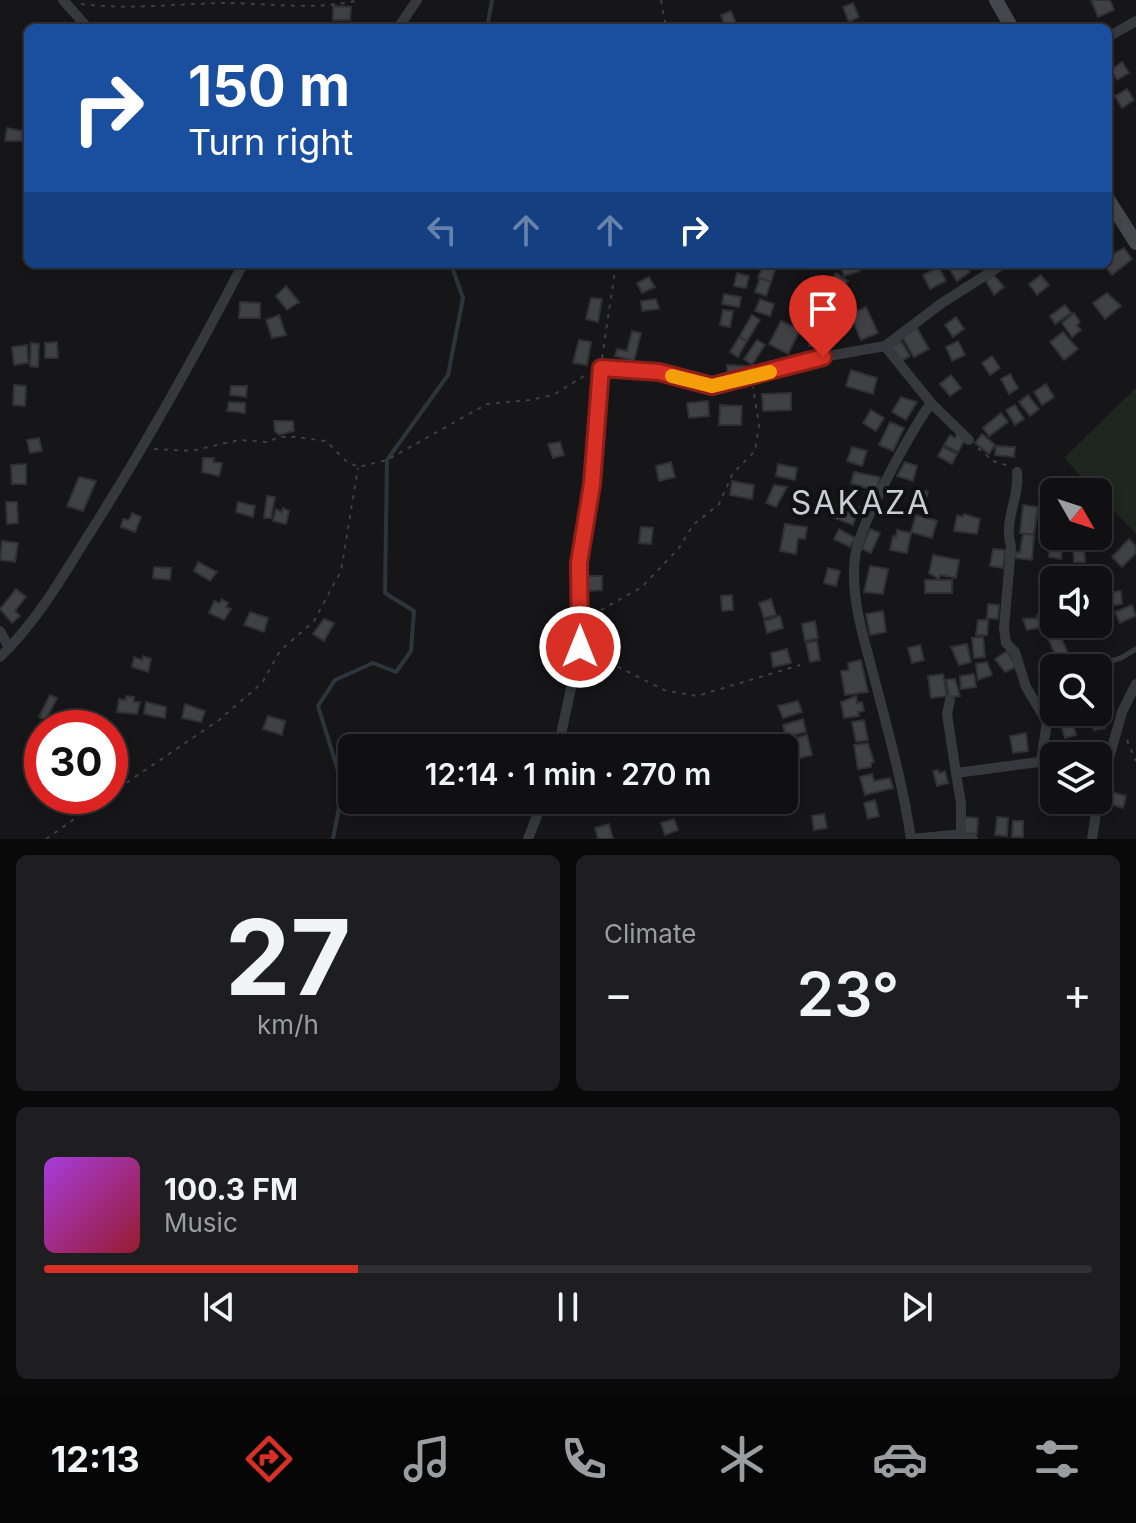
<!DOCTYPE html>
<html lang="en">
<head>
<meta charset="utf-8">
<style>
	:root { --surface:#101012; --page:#1e1e20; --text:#f1f3f6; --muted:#9c9d9f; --line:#303032; --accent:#d93025 }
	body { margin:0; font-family:Inter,sans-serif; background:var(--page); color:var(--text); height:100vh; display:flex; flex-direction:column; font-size:30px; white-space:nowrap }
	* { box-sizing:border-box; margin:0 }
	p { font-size:26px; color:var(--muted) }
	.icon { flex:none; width:44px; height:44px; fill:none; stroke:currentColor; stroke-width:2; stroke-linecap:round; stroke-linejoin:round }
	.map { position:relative; height:839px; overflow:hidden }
	.panel { display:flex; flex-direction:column; gap:16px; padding:16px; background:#09090a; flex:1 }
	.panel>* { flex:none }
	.banner { position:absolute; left:24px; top:24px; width:1088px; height:244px; border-radius:12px; box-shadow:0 4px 12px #0003,0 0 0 2px var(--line); background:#1a4fa0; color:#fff; overflow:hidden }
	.needle { width:52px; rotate:129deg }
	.fabs { position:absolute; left:1040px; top:478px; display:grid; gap:16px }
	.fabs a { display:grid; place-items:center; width:72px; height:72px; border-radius:12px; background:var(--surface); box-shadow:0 4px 12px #0003,0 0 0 2px var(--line); font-size:40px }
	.speed { position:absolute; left:24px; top:710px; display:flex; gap:16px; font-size:40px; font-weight:700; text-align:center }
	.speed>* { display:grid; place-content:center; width:104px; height:104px; border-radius:50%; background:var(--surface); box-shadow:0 4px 12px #0003,0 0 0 2px var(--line); line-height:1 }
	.speed .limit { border:12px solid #d22; background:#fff; color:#111 }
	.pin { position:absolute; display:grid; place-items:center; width:68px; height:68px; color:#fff; margin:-82px -34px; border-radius:50% 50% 50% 0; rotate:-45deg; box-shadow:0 0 8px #0007 }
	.pin .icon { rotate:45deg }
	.me { position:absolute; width:88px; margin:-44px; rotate:0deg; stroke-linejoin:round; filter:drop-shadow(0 0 6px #0008) }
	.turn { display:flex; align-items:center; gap:28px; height:168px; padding:0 32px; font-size:36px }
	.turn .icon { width:104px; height:104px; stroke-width:2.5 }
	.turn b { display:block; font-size:56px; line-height:68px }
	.lanes { display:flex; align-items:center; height:76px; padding:0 32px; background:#0003; justify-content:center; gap:40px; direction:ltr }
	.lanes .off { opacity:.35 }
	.big { font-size:60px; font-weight:600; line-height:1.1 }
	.panel .tile { flex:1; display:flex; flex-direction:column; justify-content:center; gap:12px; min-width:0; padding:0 28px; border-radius:12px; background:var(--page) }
	.panel .dial { align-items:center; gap:0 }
	.dial b { font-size:104px; line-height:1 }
	.song { display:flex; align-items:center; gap:24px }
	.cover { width:96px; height:96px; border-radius:12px; background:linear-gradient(135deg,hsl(280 70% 55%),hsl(350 70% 35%)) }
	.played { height:8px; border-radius:4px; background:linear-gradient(90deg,var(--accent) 30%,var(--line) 30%) }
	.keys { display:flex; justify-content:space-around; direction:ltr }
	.heat { display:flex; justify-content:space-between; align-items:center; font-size:44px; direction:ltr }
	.panel .tiles { flex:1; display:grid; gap:16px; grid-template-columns:1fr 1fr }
	.tile:last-child { grid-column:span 2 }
	.trip { position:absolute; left:338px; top:734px; width:460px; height:80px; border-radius:12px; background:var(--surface); box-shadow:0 4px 12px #0003,0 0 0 2px var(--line); font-weight:600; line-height:80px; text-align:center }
	.dock { display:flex; height:128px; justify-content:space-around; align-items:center; background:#060607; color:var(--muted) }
	.dock .icon { width:56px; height:56px }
	.dock .active { color:var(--accent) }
	.dock b { font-size:36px; color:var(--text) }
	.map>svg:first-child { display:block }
	.green { fill:#1e261f }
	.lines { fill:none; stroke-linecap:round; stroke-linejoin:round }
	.stream { stroke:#2c353c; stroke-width:4 }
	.building { fill:#404145; stroke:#303034; stroke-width:2 }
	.path { stroke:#3d3f44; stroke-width:2; stroke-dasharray:4 6; stroke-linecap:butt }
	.lane { stroke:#37383d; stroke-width:5 }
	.street { stroke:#37383d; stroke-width:10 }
	.secondary { stroke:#45474d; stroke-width:14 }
	.route-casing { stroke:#8d1f18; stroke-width:20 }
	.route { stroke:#d93025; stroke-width:14 }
	.slow { stroke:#f59e0b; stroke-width:14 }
	.labels { text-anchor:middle; stroke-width:8; stroke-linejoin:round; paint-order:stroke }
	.quarter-label { font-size:32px; letter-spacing:2px; fill:#c9ccd4; stroke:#111113 }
</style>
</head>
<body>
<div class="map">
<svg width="1136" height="839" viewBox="0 0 1136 839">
	<rect width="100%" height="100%" fill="#161618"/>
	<path class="green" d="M 1136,388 L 1136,534 L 1064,458 Z"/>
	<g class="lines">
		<g class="stream">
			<path d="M 487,28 L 492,0"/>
			<path d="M 333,839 L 343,787 L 318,706 L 335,680 L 373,663 L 396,672 L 411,651 L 414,611 L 385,593 L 387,460 L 448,375 L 463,298 L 451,264"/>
		</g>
	</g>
	<g class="building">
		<path d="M 1091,0 L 1110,0 L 1114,10 L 1098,17 Z"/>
		<path d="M 853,3 L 859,17 L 849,22 L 843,7 Z"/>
		<path d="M 333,6 L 351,7 L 350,20 L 333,20 Z"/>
		<path d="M 731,11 L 738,28 L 726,28 L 721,15 Z"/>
		<path d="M 1122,62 L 1129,73 L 1117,80 L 1111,70 Z"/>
		<path d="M 1127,89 L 1134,100 L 1122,108 L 1115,96 Z"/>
		<path d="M 7,128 L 23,131 L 22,141 L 5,141 Z"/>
		<path d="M 1124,248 L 1132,259 L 1112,275 L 1103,264 L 1108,264 L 1108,257 Z"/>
		<path d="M 763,264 L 777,264 L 771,282 L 758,278 Z"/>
		<path d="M 840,264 L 858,264 L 860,271 L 844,276 Z"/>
		<path d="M 946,264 L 965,264 L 970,272 L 957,281 Z"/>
		<path d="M 939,267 L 946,281 L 930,289 L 923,275 Z"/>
		<path d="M 737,273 L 749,276 L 746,288 L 734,286 Z"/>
		<path d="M 836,273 L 848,281 L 840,293 L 827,285 Z"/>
		<path d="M 994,275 L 1004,287 L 994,295 L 986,281 Z"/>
		<path d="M 1041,275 L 1049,285 L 1037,295 L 1029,284 Z"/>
		<path d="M 649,277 L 655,287 L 642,293 L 637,283 Z"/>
		<path d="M 760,278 L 771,282 L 766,296 L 755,292 Z"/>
		<path d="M 813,285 L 825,292 L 816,307 L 804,299 Z"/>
		<path d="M 286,286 L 299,302 L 287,310 L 276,296 Z"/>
		<path d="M 1107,293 L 1121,306 L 1105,319 L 1093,303 Z"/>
		<path d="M 724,294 L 741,297 L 739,307 L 722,304 Z"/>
		<path d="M 591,298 L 602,299 L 598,322 L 586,319 Z"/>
		<path d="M 656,299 L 659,309 L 642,311 L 641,301 Z"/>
		<path d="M 760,299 L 774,304 L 770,316 L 755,311 Z"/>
		<path d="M 240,302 L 260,303 L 260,318 L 239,318 Z"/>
		<path d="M 799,303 L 811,309 L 804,323 L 792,318 Z"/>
		<path d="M 1065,305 L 1071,313 L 1055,324 L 1050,316 Z"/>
		<path d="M 866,307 L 878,333 L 861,340 L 850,314 Z"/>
		<path d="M 723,310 L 733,311 L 730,327 L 720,325 Z"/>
		<path d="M 1074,313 L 1080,322 L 1077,325 L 1081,330 L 1072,337 L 1062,323 Z"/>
		<path d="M 279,315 L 286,335 L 272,338 L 266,320 Z"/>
		<path d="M 752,315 L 760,320 L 747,341 L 739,337 Z"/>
		<path d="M 956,317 L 964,329 L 953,337 L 945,325 Z"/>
		<path d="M 781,321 L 800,330 L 788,354 L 769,344 Z"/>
		<path d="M 811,324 L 827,325 L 826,347 L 809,346 Z"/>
		<path d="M 917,328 L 929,349 L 914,357 L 902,337 Z"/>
		<path d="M 632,331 L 641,333 L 634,361 L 615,356 L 617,349 L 627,351 Z"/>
		<path d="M 1063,332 L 1078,349 L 1064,360 L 1050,342 Z"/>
		<path d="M 739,337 L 747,341 L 738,357 L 730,352 Z"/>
		<path d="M 579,340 L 591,342 L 587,365 L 573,363 Z"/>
		<path d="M 757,340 L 765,345 L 752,365 L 744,359 Z"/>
		<path d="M 901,341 L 910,356 L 899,362 L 890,347 Z"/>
		<path d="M 958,341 L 965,355 L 952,361 L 946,347 Z"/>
		<path d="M 57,342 L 58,358 L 45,358 L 45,343 Z"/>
		<path d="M 31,343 L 39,344 L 38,367 L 30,366 Z"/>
		<path d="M 27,345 L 28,363 L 14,365 L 12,347 Z"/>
		<path d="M 992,356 L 1000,368 L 990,375 L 982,363 Z"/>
		<path d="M 727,365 L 748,366 L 748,375 L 727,374 Z"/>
		<path d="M 851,370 L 877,378 L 873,394 L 846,386 Z"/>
		<path d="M 1010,374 L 1018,388 L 1009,394 L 1001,379 Z"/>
		<path d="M 951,375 L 961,388 L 950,396 L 940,384 Z"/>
		<path d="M 1046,384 L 1054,397 L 1042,405 L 1034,392 Z"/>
		<path d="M 14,385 L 26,386 L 25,406 L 13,405 Z"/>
		<path d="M 231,386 L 247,386 L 246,397 L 230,395 Z"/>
		<path d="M 791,393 L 791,410 L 763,411 L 762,394 Z"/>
		<path d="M 1028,395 L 1039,409 L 1030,416 L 1019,402 Z"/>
		<path d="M 901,397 L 917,402 L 906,420 L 892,412 Z"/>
		<path d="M 708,401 L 709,416 L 689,418 L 687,403 Z"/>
		<path d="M 229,402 L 245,403 L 245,413 L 227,411 Z"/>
		<path d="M 720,405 L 742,406 L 741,425 L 719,425 Z"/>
		<path d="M 1015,405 L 1024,419 L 1015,425 L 1006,410 Z"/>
		<path d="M 871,410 L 884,418 L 876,431 L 863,423 Z"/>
		<path d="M 1001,413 L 1008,422 L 989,436 L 983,428 Z"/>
		<path d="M 274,421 L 293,421 L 294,431 L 279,435 L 275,431 Z"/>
		<path d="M 890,422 L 904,428 L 893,451 L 879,445 Z"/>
		<path d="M 957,434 L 965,439 L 958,452 L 944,445 L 950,435 L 955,438 Z"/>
		<path d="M 982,434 L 995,445 L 989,454 L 975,443 Z"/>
		<path d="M 39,438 L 42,451 L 30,453 L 27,440 Z"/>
		<path d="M 560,442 L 564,455 L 553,458 L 548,444 Z"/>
		<path d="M 996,446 L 1015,447 L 1014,457 L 995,455 Z"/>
		<path d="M 852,447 L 867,451 L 862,466 L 847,461 Z"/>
		<path d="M 943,447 L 957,454 L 952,464 L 938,456 Z"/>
		<path d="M 203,458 L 214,458 L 213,462 L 222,463 L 219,476 L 202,472 Z"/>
		<path d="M 671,462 L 675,477 L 659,481 L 656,466 Z"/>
		<path d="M 905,462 L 917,466 L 913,481 L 897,476 Z"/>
		<path d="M 26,464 L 26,484 L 12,484 L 11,465 Z"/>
		<path d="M 778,464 L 797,468 L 795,480 L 776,476 Z"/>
		<path d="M 854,472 L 880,477 L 876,491 L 851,483 Z"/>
		<path d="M 79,477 L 96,481 L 83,511 L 67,506 Z"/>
		<path d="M 732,481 L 754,485 L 752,499 L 730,495 Z"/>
		<path d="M 774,485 L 787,487 L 776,507 L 766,503 Z"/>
		<path d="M 918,489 L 928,492 L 923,509 L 913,507 Z"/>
		<path d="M 267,496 L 275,497 L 271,518 L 264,518 Z"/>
		<path d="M 6,502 L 17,502 L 18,523 L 7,524 Z"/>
		<path d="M 238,502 L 255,506 L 253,517 L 236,512 Z"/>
		<path d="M 837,503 L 859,507 L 853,525 L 832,517 Z"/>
		<path d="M 1023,505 L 1038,507 L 1034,535 L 1020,533 Z"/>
		<path d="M 283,508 L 289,511 L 286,524 L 273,521 L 276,509 L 282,512 Z"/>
		<path d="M 1043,508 L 1054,517 L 1054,531 L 1036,516 Z"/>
		<path d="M 132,513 L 141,517 L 135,532 L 121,527 L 123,519 L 129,520 Z"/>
		<path d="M 964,514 L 980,519 L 977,534 L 954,531 L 957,515 L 963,517 Z"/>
		<path d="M 916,515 L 937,521 L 932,538 L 911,532 Z"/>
		<path d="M 785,524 L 807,527 L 805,539 L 798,538 L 796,554 L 780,551 Z"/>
		<path d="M 641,527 L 653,528 L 651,544 L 639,543 Z"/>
		<path d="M 839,529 L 855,538 L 850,547 L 834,539 Z"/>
		<path d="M 870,529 L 880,533 L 871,553 L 862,549 Z"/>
		<path d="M 897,530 L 911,533 L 907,553 L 890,550 L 893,536 L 896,537 Z"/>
		<path d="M 1023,534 L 1034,535 L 1032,560 L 1015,558 L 1016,552 L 1020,553 Z"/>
		<path d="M 1051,534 L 1063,536 L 1061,559 L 1049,557 Z"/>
		<path d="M 1129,539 L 1136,546 L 1136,553 L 1122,567 L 1112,557 Z"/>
		<path d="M 2,541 L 18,543 L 15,562 L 0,560 Z"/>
		<path d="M 1073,544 L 1084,544 L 1085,562 L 1074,562 Z"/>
		<path d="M 993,549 L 1005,550 L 1003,568 L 990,566 Z"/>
		<path d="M 933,555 L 959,560 L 956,578 L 940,575 L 939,579 L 929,573 Z"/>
		<path d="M 198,562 L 217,572 L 210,581 L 194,571 Z"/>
		<path d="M 870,566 L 888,569 L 883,594 L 864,592 Z"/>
		<path d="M 154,567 L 171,568 L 170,580 L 153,578 Z"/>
		<path d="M 1067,567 L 1068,580 L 1055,580 L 1054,568 Z"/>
		<path d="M 828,568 L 840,571 L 836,586 L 824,583 Z"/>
		<path d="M 588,576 L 602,576 L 602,590 L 588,591 Z"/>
		<rect x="925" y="580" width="27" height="13"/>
		<path d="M 16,589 L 26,597 L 15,611 L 20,616 L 12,623 L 0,609 Z"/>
		<path d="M 1121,591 L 1122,604 L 1108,606 L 1107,593 Z"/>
		<path d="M 732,595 L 733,610 L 722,611 L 721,596 Z"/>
		<path d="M 222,599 L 228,603 L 226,607 L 231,609 L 224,620 L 209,613 L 214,601 L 220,603 Z"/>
		<path d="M 771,599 L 776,615 L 764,618 L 759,603 Z"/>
		<path d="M 988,604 L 999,605 L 998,619 L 987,618 Z"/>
		<path d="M 1132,605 L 1136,616 L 1120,623 L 1115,612 Z"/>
		<path d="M 883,611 L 886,632 L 870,635 L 866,614 Z"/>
		<path d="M 250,612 L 268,618 L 264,632 L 244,625 Z"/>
		<path d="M 1045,613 L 1047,626 L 1027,630 L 1023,619 L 1038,618 L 1037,615 Z"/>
		<path d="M 780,616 L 783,628 L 767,633 L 764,621 Z"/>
		<path d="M 324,619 L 334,623 L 324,641 L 313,634 Z"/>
		<path d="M 978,620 L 988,620 L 987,635 L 976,635 Z"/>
		<path d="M 815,621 L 818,638 L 805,641 L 802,624 Z"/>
		<path d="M 1059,633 L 1068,653 L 1057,659 L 1048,638 Z"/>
		<path d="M 983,637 L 985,657 L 974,658 L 972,638 Z"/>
		<path d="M 817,641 L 820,660 L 810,662 L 806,643 Z"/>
		<path d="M 967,644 L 971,662 L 959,665 L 951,647 Z"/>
		<path d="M 920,645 L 924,660 L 912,663 L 908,648 Z"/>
		<path d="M 787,649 L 791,663 L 773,667 L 771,653 Z"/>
		<path d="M 1007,651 L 1016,667 L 1005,672 L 995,659 Z"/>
		<path d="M 143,656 L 151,659 L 148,672 L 132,667 L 134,657 L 142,660 Z"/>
		<path d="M 861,660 L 868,692 L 845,695 L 841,671 L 849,670 L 848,663 Z"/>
		<path d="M 987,662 L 992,675 L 978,680 L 976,664 Z"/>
		<path d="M 943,674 L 947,696 L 931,698 L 928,676 Z"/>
		<path d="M 974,674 L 976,687 L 961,689 L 960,676 Z"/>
		<path d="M 955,679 L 960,696 L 949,697 L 946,680 Z"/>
		<path d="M 1098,684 L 1105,728 L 1094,730 L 1091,712 L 1098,712 Z"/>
		<path d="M 50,695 L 57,698 L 46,720 L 39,717 Z"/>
		<path d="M 126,696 L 134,697 L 134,702 L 140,702 L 137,714 L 117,712 L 119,699 L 126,700 Z"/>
		<path d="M 856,696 L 857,703 L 862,702 L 864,711 L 858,712 L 859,716 L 844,718 L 841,702 Z"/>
		<path d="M 798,701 L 802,712 L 783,718 L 778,706 Z"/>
		<path d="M 146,702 L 166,707 L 165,718 L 144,714 Z"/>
		<path d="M 185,704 L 205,711 L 201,722 L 182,718 Z"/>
		<path d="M 1057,712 L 1077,712 L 1079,716 L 1071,718 L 1076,735 L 1065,738 Z"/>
		<path d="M 268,716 L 285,721 L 282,735 L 263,729 Z"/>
		<path d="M 803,719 L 806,732 L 786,737 L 783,725 Z"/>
		<path d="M 864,720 L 868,740 L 856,742 L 852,722 Z"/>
		<path d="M 1026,733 L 1028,751 L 1013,753 L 1010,736 Z"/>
		<path d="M 807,735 L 812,755 L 797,759 L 792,739 Z"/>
		<path d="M 605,737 L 623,738 L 622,748 L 604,748 Z"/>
		<path d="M 868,743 L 874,762 L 871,763 L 871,767 L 858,769 L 854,745 Z"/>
		<path d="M 938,770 L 939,773 L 945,771 L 948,783 L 937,786 L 933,771 Z"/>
		<path d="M 872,774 L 874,781 L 890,778 L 893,788 L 865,795 L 860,777 Z"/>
		<path d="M 1108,791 L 1126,796 L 1123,808 L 1104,802 Z"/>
		<path d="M 875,800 L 879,816 L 868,819 L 864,803 Z"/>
		<path d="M 824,814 L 827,828 L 814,830 L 812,816 Z"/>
		<path d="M 963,817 L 978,818 L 977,834 L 962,833 Z"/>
		<path d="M 997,817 L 1008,818 L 1007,836 L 995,835 Z"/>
		<path d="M 674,819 L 678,830 L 665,835 L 661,823 Z"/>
		<path d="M 1013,821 L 1023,821 L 1023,837 L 1012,837 Z"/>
		<path d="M 609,824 L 613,839 L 598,839 L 595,828 Z"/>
	</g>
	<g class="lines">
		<g class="path">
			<path d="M 661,0 L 666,28"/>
			<path d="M 81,4 C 128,10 176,4 223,3 C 267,3 316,11 359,0"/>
			<path d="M 602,358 L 616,264"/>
			<path d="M 978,448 L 993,461 L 1006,465"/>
			<path d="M 154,449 L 191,451 L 239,440 L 268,442 L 279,437 L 295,437 L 326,441 L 346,461 L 358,467 L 387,460 L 487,404 L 530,400 L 553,395 L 589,373"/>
			<path d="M 592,615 L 642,587 L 679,548 L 693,525 L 719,504 L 733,473 L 755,451 L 759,425 L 753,387"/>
			<path d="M 591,653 L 664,690 L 697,696 L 800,665"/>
			<path d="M 1127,740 L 1136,761"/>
			<path d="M 110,794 L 219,720 L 262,683 L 280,651 L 314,621 L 341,571 L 358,468"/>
			<path d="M 46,839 L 107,796"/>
		</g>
		<path class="lane" d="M 1095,666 L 1121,658 L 1136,649"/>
		<g class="street">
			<path d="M 63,0 L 88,28"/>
			<path d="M 398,28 L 417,0"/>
			<path d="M 1108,37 L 1136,21"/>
			<path d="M 885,346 L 931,403 L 969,440"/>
			<path d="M 931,403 C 911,431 859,525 855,557 C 850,597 864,639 874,677 C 888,731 903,784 911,839 L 953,835 L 973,839"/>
			<path d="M 1017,472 C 1020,498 1003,520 1011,546 L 1004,628 L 1006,643 L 1015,652 L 1026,687 L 1047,722 L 1041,761"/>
			<path d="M 0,631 L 9,648"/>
			<path d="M 0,657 C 36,622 60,581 86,539 C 143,450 194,358 243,264"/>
			<path d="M 950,700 L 947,714 L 956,773"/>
			<path d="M 558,748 L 580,647 L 579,563 L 592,484 L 601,368 L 659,372 L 720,386 L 823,357 L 885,346 L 942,303 L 1003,264"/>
			<path d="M 1098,798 L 1122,712 L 1136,684"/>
			<path d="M 961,837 L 961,803 L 956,773 L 1054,760"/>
			<path d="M 528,839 L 543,800"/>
			<path d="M 1092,839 L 1098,800"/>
		</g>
		<g class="secondary">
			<path d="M 996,0 L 1012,28"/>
			<path d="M 1108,199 L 1136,243"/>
		</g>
	</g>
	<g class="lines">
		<g class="route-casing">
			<path id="route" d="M 580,647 L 579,563 L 592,484 L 601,368 L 659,372 L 712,386 L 823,357"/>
		</g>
		<use href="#route" class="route"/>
		<path class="slow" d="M 672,376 L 712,386 L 770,372"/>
	</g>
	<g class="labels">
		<g class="quarter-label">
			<text x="861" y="514">SAKAZA</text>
		</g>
	</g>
</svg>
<div class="fabs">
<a><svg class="needle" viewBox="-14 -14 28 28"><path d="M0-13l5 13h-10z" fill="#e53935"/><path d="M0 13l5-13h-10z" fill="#9c9d9f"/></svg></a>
<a><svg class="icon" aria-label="sound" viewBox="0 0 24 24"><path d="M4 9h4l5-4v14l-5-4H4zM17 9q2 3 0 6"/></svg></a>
<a><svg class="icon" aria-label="search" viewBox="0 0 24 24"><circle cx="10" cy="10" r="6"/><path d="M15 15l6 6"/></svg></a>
<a><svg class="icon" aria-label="layers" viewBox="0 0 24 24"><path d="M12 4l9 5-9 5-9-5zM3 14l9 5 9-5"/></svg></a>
</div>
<div class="speed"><div class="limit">30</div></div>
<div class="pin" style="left:823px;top:357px;background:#d93025"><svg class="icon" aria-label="arrive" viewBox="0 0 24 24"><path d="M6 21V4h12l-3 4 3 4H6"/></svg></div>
<svg class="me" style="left:580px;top:647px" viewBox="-20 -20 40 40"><circle r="17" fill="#d93025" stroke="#fff" stroke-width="3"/><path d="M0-11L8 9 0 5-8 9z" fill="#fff"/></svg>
<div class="trip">12:14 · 1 min · 270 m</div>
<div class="banner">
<div class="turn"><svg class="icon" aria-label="right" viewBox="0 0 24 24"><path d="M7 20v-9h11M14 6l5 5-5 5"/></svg><div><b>150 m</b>Turn right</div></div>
<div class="lanes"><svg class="icon off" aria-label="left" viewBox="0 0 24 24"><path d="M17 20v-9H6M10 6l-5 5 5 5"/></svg><svg class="icon off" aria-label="ahead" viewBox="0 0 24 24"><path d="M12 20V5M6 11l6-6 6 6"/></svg><svg class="icon off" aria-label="ahead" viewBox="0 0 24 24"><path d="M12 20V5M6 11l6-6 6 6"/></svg><svg class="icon" aria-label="right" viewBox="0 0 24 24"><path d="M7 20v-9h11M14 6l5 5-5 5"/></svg></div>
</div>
</div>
<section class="panel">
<div class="tiles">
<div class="tile dial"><b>27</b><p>km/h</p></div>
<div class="tile"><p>Climate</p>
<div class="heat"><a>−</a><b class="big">23°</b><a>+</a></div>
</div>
<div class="tile">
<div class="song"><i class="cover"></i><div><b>100.3 FM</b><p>Music</p></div></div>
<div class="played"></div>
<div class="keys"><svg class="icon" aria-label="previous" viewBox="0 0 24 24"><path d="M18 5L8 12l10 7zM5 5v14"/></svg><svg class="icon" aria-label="pause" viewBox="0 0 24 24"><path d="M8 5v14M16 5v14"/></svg><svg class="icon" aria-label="next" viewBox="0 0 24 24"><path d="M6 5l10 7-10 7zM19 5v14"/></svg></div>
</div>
</div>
</section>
<nav class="dock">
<b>12:13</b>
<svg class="icon active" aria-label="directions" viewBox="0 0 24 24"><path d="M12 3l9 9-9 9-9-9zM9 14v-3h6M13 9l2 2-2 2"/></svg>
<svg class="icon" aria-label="music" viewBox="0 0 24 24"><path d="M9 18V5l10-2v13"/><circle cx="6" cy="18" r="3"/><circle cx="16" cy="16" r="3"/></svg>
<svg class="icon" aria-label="phone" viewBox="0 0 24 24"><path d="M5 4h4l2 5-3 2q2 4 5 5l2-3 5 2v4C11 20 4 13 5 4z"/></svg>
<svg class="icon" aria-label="climate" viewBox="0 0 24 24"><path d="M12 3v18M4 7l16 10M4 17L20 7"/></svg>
<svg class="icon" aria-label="car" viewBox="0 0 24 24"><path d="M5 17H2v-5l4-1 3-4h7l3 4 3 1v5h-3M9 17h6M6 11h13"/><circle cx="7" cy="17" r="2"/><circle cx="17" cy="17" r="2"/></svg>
<svg class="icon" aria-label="filters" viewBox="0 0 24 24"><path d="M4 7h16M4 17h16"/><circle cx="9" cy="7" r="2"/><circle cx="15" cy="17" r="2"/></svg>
</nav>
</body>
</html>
